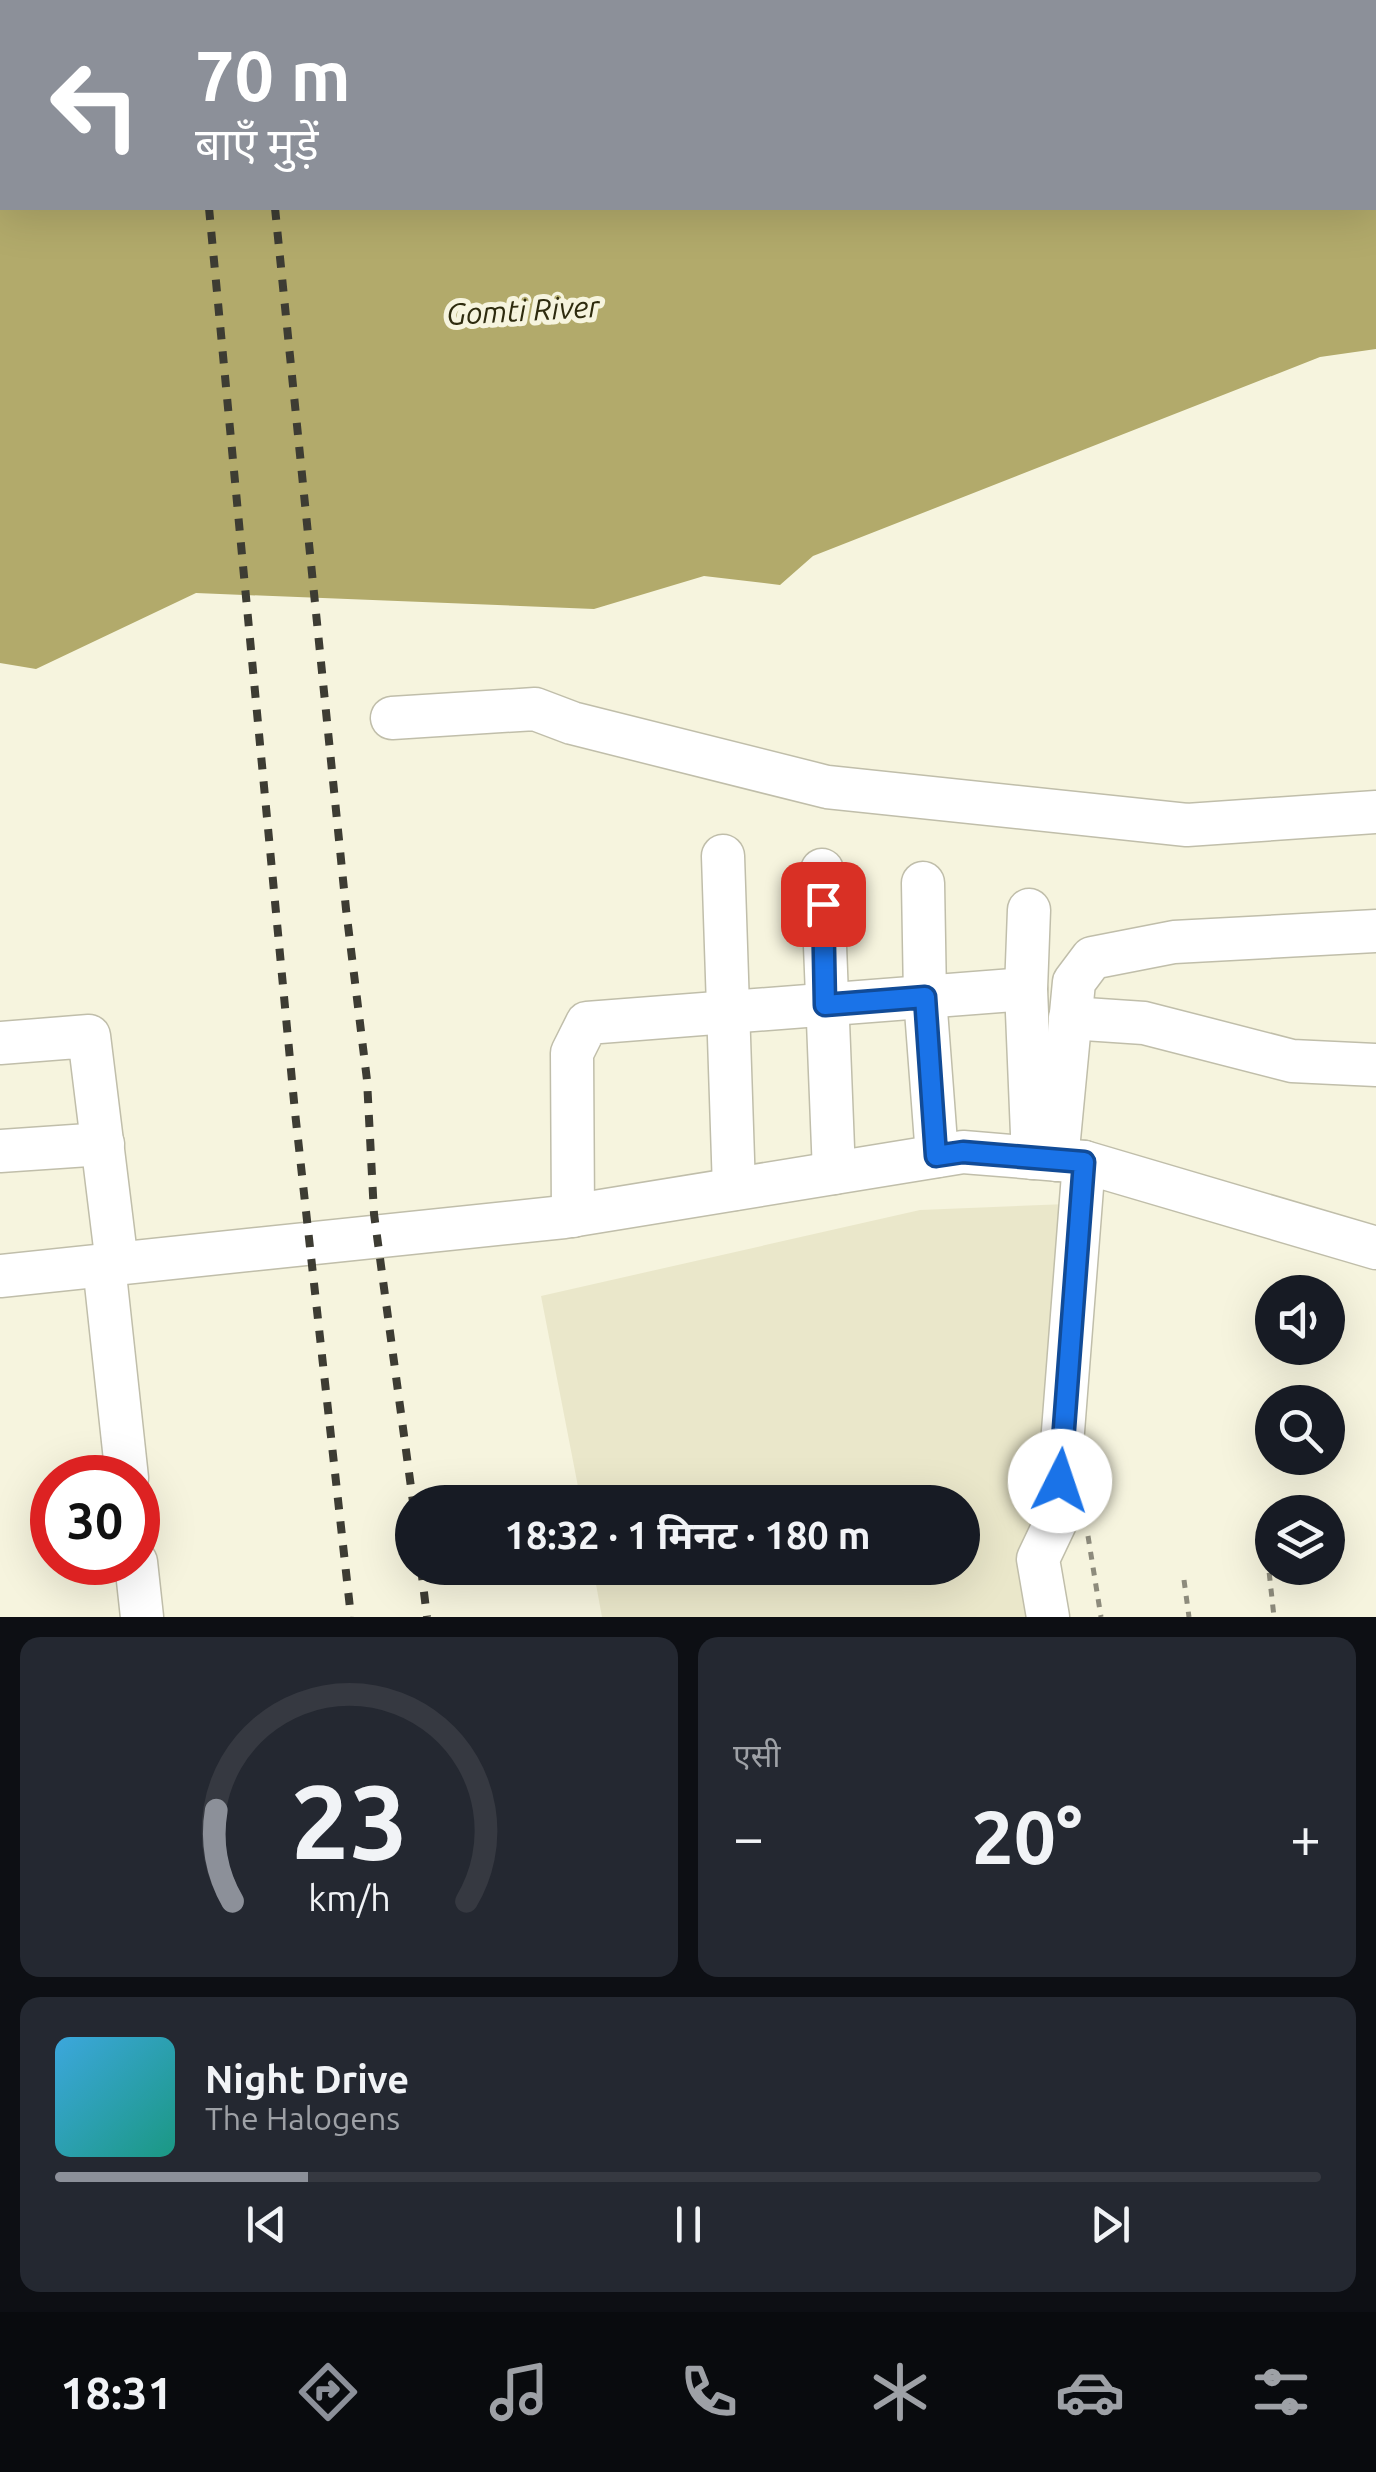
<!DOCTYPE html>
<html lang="hi">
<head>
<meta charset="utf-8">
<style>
	:root { --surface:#171b24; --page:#242831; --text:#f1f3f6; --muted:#9ea1a6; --line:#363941; --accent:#8c9099 }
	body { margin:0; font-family:Ubuntu,"Noto Sans Devanagari",sans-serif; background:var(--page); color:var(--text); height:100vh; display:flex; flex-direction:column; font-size:38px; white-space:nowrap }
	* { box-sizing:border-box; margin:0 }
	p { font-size:32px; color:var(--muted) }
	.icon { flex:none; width:55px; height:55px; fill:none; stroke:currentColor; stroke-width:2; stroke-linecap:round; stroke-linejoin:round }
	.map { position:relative; height:1617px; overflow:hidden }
	.side { display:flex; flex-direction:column; gap:20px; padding:20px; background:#0d0f14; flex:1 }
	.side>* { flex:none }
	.guide { position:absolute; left:0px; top:0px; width:1378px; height:210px; box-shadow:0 10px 40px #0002; background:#8c9099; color:#fff; overflow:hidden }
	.controls { position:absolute; left:1255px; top:1275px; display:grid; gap:20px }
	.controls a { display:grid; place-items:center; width:90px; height:90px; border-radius:50%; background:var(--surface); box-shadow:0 10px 40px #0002; font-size:50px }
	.speed { position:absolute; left:30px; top:1455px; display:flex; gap:20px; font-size:50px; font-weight:700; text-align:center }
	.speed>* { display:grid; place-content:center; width:130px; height:130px; border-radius:50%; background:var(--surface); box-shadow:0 10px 40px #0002; line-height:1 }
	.speed .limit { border:15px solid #d22; background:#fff; color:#111 }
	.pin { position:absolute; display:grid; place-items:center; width:85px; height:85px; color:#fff; margin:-42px; border-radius:20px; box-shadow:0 5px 15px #0006 }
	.me { position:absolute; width:110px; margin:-55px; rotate:4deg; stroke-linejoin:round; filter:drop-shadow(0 0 8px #0008) }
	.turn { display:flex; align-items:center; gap:35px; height:210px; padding:0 30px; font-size:45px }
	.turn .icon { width:130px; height:130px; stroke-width:2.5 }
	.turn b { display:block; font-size:70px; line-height:85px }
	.big { font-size:75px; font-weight:700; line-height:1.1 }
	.side .widget { flex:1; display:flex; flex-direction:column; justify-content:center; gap:15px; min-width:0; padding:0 35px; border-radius:20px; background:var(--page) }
	.side .dial { align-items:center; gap:0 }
	.dial svg { height:260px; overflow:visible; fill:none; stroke:var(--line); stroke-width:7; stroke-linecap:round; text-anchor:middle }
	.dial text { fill:var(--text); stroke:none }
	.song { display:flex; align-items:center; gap:30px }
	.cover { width:120px; height:120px; border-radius:15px; background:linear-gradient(135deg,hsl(200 70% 55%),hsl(170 70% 35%)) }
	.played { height:10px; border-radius:5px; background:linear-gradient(90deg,var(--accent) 20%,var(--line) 20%) }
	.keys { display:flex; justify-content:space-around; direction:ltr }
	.heat { display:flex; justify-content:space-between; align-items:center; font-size:55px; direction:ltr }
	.side .tiles { flex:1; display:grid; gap:20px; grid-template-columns:1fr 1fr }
	.widget:last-child { grid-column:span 2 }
	.trip { position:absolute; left:395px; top:1485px; width:585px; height:100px; border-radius:50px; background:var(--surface); box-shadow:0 10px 40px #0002; font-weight:700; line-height:100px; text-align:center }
	.tab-bar { display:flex; height:160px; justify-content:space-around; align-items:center; background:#090b0e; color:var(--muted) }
	.tab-bar .icon { width:70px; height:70px }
	.tab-bar .active { color:var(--accent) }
	.tab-bar b { font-size:45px; color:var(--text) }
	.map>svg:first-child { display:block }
	.built { fill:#eae7ca }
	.water { fill:#b2aa6b }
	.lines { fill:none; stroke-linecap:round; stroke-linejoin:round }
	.minor-casing { stroke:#c0beaa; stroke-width:45 }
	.path { stroke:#8d8b7c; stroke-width:5; stroke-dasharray:8 8; stroke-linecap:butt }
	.minor { stroke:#fff; stroke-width:42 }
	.rail { stroke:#3d3c33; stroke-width:8; stroke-dasharray:12 12; stroke-linecap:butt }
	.route-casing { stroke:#114b97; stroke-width:25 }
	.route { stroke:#1a73e8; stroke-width:18 }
	.labels { text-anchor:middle; stroke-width:10; stroke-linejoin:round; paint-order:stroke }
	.water-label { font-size:30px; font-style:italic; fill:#2e2b0e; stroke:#f6f4de }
</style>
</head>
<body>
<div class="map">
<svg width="1376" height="1617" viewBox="0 0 1376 1617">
	<rect width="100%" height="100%" fill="#f6f4de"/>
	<path class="built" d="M 1067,1204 L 1034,1617 L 602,1617 L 593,1568 L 962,1568 L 962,1502 L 581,1502 L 541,1296 L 920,1210 Z"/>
	<path class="water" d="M 769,0 L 1376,0 L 1376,349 L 1320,357 L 813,556 L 780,585 L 704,576 L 594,609 L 196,593 L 36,669 L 0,663 L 0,104 L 2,104 L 2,208 L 1375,208 L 1375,2 L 764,2 Z"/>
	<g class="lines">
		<g class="minor-casing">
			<g id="minor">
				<path d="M 422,2 L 427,0"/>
				<path d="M 392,718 L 535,709 L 572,723 L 827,787 L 1187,825 L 1376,812"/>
				<path d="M 723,856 L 734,1189"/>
				<path d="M 822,870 L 834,1173"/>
				<path d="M 923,883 L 925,997 L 937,1156"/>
				<path d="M 1029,910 L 1026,989 L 1033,1158"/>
				<path d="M 1070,1018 L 1144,1023 L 1292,1061 L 1376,1065"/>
				<path d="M 0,1043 L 89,1036 L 117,1264"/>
				<path d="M 0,1151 L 103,1144"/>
				<path d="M 1057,1160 L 1074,982 L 1092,958 L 1174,942 L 1376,931"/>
				<path d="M 573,1216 L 572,1053 L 587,1023 L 1026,989"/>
				<path d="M 104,1265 L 127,1478"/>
				<path d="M 0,1276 L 564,1217 L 963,1152 L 1084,1162 L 1376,1248"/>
				<path d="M 136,1562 L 142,1617"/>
				<path d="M 1048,1617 L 1038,1559 L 1056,1521 L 1084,1162"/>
			</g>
		</g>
		<g class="path">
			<path d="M 1264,1525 L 1274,1617"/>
			<path d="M 1088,1536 L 1101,1617"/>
			<path d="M 1184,1580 L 1189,1617"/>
		</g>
		<use href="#minor" class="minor"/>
		<g class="rail">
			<path d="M 189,0 L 189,2"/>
			<path d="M 250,0 L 251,2"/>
			<path d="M 209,208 L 295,1112 L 351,1617"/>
			<path d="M 275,208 L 346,909 L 367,1080 L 374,1214 L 413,1502"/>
			<path d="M 421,1568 L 427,1617"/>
		</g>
	</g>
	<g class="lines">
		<g class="route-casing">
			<path id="route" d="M 823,904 L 825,1005 L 925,997 L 936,1156 L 963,1152 L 1084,1162 L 1060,1481"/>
		</g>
		<use href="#route" class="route"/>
	</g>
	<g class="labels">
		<g class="water-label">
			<text transform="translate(523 311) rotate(-3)" y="10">Gomti River</text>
		</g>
	</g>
</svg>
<div class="controls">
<a><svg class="icon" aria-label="sound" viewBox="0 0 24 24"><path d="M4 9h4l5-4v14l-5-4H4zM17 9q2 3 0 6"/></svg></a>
<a><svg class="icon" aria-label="search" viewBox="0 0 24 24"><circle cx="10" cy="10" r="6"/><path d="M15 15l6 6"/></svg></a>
<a><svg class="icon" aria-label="layers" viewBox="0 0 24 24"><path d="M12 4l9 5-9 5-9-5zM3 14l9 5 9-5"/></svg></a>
</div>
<div class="speed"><div class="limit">30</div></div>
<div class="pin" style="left:823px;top:904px;background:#d93025"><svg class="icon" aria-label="arrive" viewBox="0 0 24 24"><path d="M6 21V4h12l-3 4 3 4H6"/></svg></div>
<svg class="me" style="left:1060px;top:1481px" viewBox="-20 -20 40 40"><circle r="19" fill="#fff"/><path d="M0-13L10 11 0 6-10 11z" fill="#1a73e8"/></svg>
<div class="trip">18:32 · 1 मिनट · 180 m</div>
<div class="guide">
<div class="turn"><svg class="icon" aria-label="left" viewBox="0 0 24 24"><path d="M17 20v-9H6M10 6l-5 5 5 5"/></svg><div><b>70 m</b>बाएँ मुड़ें</div></div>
</div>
</div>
<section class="side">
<div class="tiles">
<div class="widget dial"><svg viewBox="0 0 100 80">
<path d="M14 69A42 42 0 1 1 86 69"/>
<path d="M14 69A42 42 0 0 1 9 41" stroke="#8c9099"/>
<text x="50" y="56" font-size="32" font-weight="700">23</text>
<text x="50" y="72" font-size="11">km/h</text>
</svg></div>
<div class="widget"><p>एसी</p>
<div class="heat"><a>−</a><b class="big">20°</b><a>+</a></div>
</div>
<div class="widget">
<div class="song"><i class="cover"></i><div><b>Night Drive</b><p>The Halogens</p></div></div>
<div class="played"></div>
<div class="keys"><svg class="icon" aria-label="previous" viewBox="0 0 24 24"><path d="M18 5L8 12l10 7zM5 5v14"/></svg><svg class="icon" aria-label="pause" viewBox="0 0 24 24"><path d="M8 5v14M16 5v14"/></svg><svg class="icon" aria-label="next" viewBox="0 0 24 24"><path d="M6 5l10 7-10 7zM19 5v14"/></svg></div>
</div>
</div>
</section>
<nav class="tab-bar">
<b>18:31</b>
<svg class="icon active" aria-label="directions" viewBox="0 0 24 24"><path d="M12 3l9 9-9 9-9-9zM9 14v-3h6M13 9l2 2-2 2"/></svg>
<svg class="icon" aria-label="music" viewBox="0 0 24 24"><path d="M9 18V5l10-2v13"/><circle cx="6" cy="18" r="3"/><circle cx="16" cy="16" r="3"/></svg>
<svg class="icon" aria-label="phone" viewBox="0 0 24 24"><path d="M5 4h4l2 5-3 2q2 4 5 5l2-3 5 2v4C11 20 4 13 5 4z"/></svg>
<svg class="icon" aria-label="climate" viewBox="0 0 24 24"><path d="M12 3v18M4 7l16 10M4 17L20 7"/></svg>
<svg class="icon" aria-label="car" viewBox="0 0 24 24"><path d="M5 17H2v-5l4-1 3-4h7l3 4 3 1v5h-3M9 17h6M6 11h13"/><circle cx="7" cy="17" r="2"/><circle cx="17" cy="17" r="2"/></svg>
<svg class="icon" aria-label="filters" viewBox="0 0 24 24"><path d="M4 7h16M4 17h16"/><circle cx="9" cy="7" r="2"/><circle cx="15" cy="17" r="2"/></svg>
</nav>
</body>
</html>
